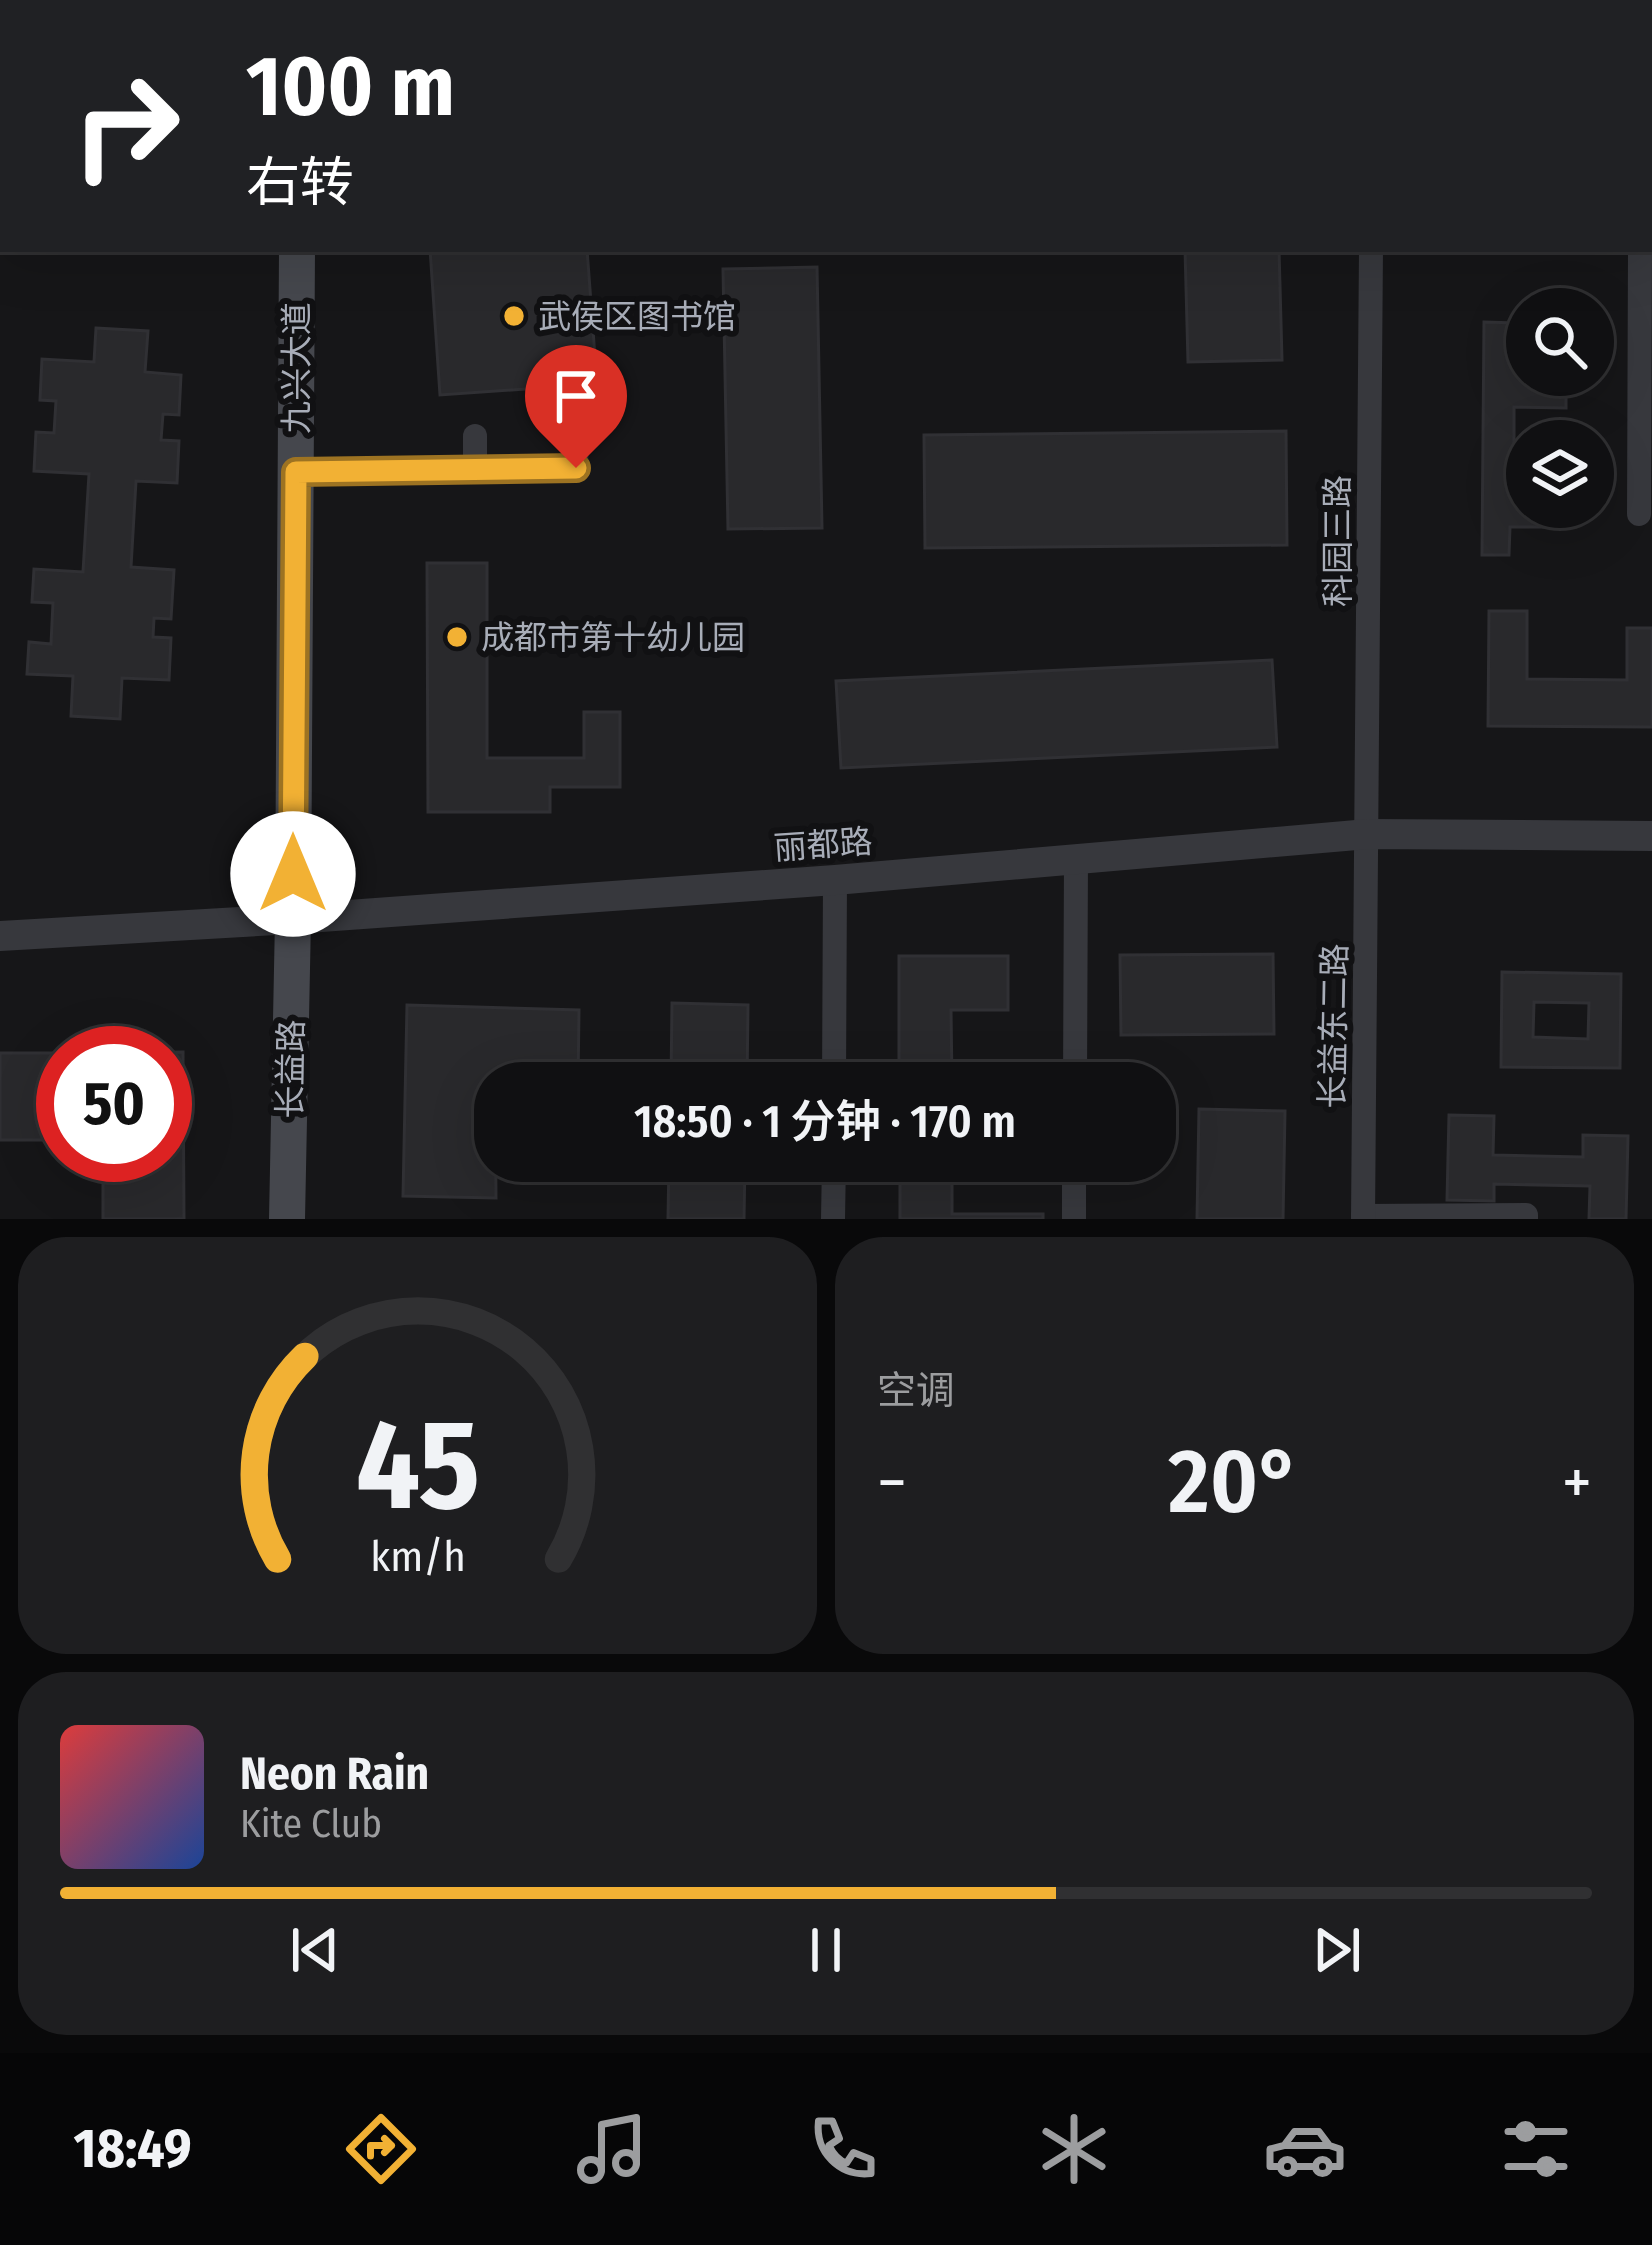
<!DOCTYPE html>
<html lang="zh">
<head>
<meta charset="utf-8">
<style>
	:root { --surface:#101012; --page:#1e1e20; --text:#f1f3f6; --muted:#9c9d9f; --line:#303032; --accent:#f2b134 }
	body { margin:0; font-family:"Fira Sans Condensed","Noto Sans SC",sans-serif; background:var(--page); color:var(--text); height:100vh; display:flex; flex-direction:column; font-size:45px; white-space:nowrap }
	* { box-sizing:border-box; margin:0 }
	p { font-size:39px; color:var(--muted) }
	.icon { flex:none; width:66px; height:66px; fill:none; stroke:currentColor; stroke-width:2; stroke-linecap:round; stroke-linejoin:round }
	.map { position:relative; height:1219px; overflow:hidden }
	.details { display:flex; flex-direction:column; gap:18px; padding:18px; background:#09090a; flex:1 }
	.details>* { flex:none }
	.banner { position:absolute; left:0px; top:0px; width:1653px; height:252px; box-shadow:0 12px 48px #0002,0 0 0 3px var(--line); background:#202124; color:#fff; overflow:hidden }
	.tools { position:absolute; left:1506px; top:288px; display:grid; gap:24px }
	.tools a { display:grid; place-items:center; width:108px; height:108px; border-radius:50%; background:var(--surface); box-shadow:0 12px 48px #0002,0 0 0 3px var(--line); font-size:60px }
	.speed { position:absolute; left:36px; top:1026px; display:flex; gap:24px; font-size:60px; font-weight:700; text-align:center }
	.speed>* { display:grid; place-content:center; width:156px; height:156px; border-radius:50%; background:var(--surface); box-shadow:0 12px 48px #0002,0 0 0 3px var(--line); line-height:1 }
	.speed .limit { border:18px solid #d22; background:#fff; color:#111 }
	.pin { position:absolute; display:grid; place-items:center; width:102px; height:102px; color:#fff; margin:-123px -51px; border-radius:50% 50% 50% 0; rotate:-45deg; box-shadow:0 0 12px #0007 }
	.pin .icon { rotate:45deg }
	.me { position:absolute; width:132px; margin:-66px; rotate:0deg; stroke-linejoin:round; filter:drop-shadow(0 0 9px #0008) }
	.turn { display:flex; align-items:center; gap:42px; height:252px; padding:0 48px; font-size:54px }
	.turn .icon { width:156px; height:156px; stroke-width:2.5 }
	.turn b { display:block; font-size:84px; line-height:102px }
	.big { font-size:90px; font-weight:600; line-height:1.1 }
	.details .card { flex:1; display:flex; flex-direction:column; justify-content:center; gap:18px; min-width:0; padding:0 42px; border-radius:48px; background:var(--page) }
	.details .dial { align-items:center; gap:0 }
	.dial svg { height:312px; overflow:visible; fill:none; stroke:var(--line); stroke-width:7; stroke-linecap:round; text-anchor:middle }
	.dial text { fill:var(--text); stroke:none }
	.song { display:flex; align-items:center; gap:36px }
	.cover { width:144px; height:144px; border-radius:18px; background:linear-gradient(135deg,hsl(0 70% 55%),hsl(220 70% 35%)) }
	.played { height:12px; border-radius:6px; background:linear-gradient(90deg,var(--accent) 65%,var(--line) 65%) }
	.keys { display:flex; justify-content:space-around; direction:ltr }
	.heat { display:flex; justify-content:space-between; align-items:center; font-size:66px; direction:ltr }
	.details .tiles { flex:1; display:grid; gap:18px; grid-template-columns:1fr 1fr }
	.card:last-child { grid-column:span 2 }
	.trip { position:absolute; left:474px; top:1062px; width:702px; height:120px; border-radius:48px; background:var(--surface); box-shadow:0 12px 48px #0002,0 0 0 3px var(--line); font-weight:600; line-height:120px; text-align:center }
	.dock { display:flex; height:192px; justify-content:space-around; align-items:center; background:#060607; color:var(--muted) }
	.dock .icon { width:84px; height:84px }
	.dock .active { color:var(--accent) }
	.dock b { font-size:54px; color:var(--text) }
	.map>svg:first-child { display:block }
	.building { fill:#29292c; stroke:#303034; stroke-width:3; fill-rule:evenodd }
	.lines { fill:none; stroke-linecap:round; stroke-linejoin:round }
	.minor { stroke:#37383d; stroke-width:24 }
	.tertiary { stroke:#37383d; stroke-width:30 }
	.secondary { stroke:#45474d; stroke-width:36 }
	.route-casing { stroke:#9d7322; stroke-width:30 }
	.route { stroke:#f2b134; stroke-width:21 }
	.poi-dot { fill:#f2b134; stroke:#111113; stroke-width:4.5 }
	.labels { text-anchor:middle; stroke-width:12; stroke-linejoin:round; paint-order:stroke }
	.poi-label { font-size:33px; fill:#a8adb8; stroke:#111113; text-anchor:start }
	.street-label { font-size:33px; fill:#a8adb8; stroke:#111113 }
</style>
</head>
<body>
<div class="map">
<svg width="1652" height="1219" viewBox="0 0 1652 1219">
	<rect width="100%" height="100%" fill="#161618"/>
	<g class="building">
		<path d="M 430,249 L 587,249 L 597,384 L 440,395 Z"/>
		<path d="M 1185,249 L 1279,249 L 1282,360 L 1188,362 Z"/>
		<path d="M 817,267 L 822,528 L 728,529 L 723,269 Z"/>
		<path d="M 1484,322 L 1516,323 L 1516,351 L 1527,351 L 1527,375 L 1566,375 L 1566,408 L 1514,407 L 1514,474 L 1527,474 L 1527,507 L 1569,507 L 1569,527 L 1510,527 L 1509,555 L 1482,555 Z"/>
		<path d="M 96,328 L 148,331 L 145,372 L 181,375 L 179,415 L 163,414 L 161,440 L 179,441 L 177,483 L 136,481 L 131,567 L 174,570 L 171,619 L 154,618 L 153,637 L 171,638 L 169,680 L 122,678 L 120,719 L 71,716 L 73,676 L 27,674 L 29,642 L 51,644 L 53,603 L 32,602 L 34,569 L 83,572 L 89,474 L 34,471 L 36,432 L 54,433 L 56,401 L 40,400 L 42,359 L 94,362 Z"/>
		<path d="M 1286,431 L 1287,545 L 925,548 L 924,435 Z"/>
		<path d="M 427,563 L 487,563 L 487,758 L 584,758 L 584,712 L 620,712 L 620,787 L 550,787 L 550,812 L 428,812 Z"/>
		<path d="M 1489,611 L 1527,611 L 1527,679 L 1627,680 L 1627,628 L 1652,628 L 1652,727 L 1488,726 Z"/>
		<path d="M 1272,660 L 1277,747 L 841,768 L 836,681 Z"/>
		<path d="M 1273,954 L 1274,1034 L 1121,1035 L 1120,955 Z"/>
		<path d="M 899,956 L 1008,956 L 1008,1010 L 951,1010 L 952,1083 L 899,1083 Z"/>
		<path d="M 1502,972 L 1621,974 L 1620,1068 L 1501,1067 ZM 1534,1002 L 1589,1003 L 1588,1039 L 1533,1037 Z"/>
		<path d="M 672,1003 L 748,1005 L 747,1083 L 671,1083 Z"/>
		<path d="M 407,1005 L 579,1010 L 578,1083 L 495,1083 L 496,1198 L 403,1196 Z"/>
		<path d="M 183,1052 L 184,1219 L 103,1219 L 103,1155 L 165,1155 L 165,1053 L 65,1053 Z"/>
		<rect x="0" y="1053" width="63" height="87"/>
		<path d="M 1199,1109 L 1285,1111 L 1283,1219 L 1197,1219 Z"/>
		<path d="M 1449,1115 L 1494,1116 L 1493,1155 L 1583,1157 L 1583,1135 L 1628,1136 L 1626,1219 L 1589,1219 L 1590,1186 L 1494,1184 L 1494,1201 L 1447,1200 Z"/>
		<path d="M 669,1161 L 745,1161 L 744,1219 L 668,1219 Z"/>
		<path d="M 900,1161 L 952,1161 L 952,1214 L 1043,1214 L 1043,1219 L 900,1219 Z"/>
	</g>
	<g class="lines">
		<g class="minor">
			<path d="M 1373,3 L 1373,0"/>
			<path d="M 1641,3 L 1641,0"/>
			<path d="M 475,436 L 475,469"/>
			<path d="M 295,472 L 576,468 L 577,432"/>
			<path d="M 1639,514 L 1640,249"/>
			<path d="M 834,1083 L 835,880"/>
			<path d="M 1075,1083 L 1076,859"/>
			<path d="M 1363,1216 L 1526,1215 L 1526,1219"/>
			<path d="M 833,1219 L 834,1161"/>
			<path d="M 1074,1219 L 1074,1161"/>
			<path d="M 1363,1219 L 1371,249"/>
		</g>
		<path class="tertiary" d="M 0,936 L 293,919 L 835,880 L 1368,834 L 1652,836"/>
		<g class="secondary">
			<path d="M 298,3 L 298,0"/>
			<path d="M 287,1219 L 293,919 L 297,249"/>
		</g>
	</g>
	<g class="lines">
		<g class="route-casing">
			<path id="route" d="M 293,874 L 296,472 L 576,468"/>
		</g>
		<use href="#route" class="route"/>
	</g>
	<g class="poi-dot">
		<circle cx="514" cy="316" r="12"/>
		<circle cx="457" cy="637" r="12"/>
	</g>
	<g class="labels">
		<g class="poi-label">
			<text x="538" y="328">武侯区图书馆</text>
			<text x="481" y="649">成都市第十幼儿园</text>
		</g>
		<g class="street-label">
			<text transform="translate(296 368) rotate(-90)" y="12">九兴大道</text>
			<text transform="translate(1337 541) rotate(-90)" y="12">科园三路</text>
			<text transform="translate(823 844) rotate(-4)" y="12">丽都路</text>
			<text transform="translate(1333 1026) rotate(-89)" y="12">长益东二路</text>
			<text transform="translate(290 1069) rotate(-89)" y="12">长益路</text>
		</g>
	</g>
</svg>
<div class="tools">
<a><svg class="icon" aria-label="search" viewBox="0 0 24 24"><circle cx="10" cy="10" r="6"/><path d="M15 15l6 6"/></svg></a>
<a><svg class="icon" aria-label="layers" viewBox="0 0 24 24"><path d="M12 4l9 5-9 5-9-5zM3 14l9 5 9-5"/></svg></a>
</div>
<div class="speed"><div class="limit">50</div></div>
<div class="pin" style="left:576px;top:468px;background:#d93025"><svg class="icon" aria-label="arrive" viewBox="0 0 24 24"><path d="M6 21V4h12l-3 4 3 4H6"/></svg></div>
<svg class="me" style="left:293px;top:874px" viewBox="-20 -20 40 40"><circle r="19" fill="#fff"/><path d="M0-13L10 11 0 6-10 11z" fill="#f2b134"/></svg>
<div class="trip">18:50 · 1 分钟 · 170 m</div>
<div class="banner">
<div class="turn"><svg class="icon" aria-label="right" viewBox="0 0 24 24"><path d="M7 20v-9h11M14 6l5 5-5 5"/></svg><div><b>100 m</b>右转</div></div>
</div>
</div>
<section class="details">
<div class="tiles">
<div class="card dial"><svg viewBox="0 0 100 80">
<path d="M14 69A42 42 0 1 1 86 69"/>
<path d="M14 69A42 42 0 0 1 21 17" stroke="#f2b134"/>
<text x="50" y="56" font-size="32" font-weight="700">45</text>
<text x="50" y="72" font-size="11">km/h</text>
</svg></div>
<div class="card"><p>空调</p>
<div class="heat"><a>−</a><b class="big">20°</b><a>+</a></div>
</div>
<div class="card">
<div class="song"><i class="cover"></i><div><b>Neon Rain</b><p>Kite Club</p></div></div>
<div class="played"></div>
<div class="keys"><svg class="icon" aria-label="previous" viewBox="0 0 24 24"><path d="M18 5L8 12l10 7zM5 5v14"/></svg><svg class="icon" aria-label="pause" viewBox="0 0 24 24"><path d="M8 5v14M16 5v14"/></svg><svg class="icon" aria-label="next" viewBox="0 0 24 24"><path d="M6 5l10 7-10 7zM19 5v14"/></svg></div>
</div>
</div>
</section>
<nav class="dock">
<b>18:49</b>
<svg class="icon active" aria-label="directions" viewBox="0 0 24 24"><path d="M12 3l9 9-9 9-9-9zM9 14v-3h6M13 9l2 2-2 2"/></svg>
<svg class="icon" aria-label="music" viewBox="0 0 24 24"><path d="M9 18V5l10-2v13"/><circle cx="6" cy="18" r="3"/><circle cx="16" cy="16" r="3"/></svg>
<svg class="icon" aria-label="phone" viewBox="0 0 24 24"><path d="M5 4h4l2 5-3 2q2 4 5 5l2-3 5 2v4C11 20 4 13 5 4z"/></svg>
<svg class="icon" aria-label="climate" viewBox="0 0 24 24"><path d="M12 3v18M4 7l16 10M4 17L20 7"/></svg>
<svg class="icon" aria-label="car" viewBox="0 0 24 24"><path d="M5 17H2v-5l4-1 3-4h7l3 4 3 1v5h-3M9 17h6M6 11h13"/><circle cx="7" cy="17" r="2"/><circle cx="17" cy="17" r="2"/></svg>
<svg class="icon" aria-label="filters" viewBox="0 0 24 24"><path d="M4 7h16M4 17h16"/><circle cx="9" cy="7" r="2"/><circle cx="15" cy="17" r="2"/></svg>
</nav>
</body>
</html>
